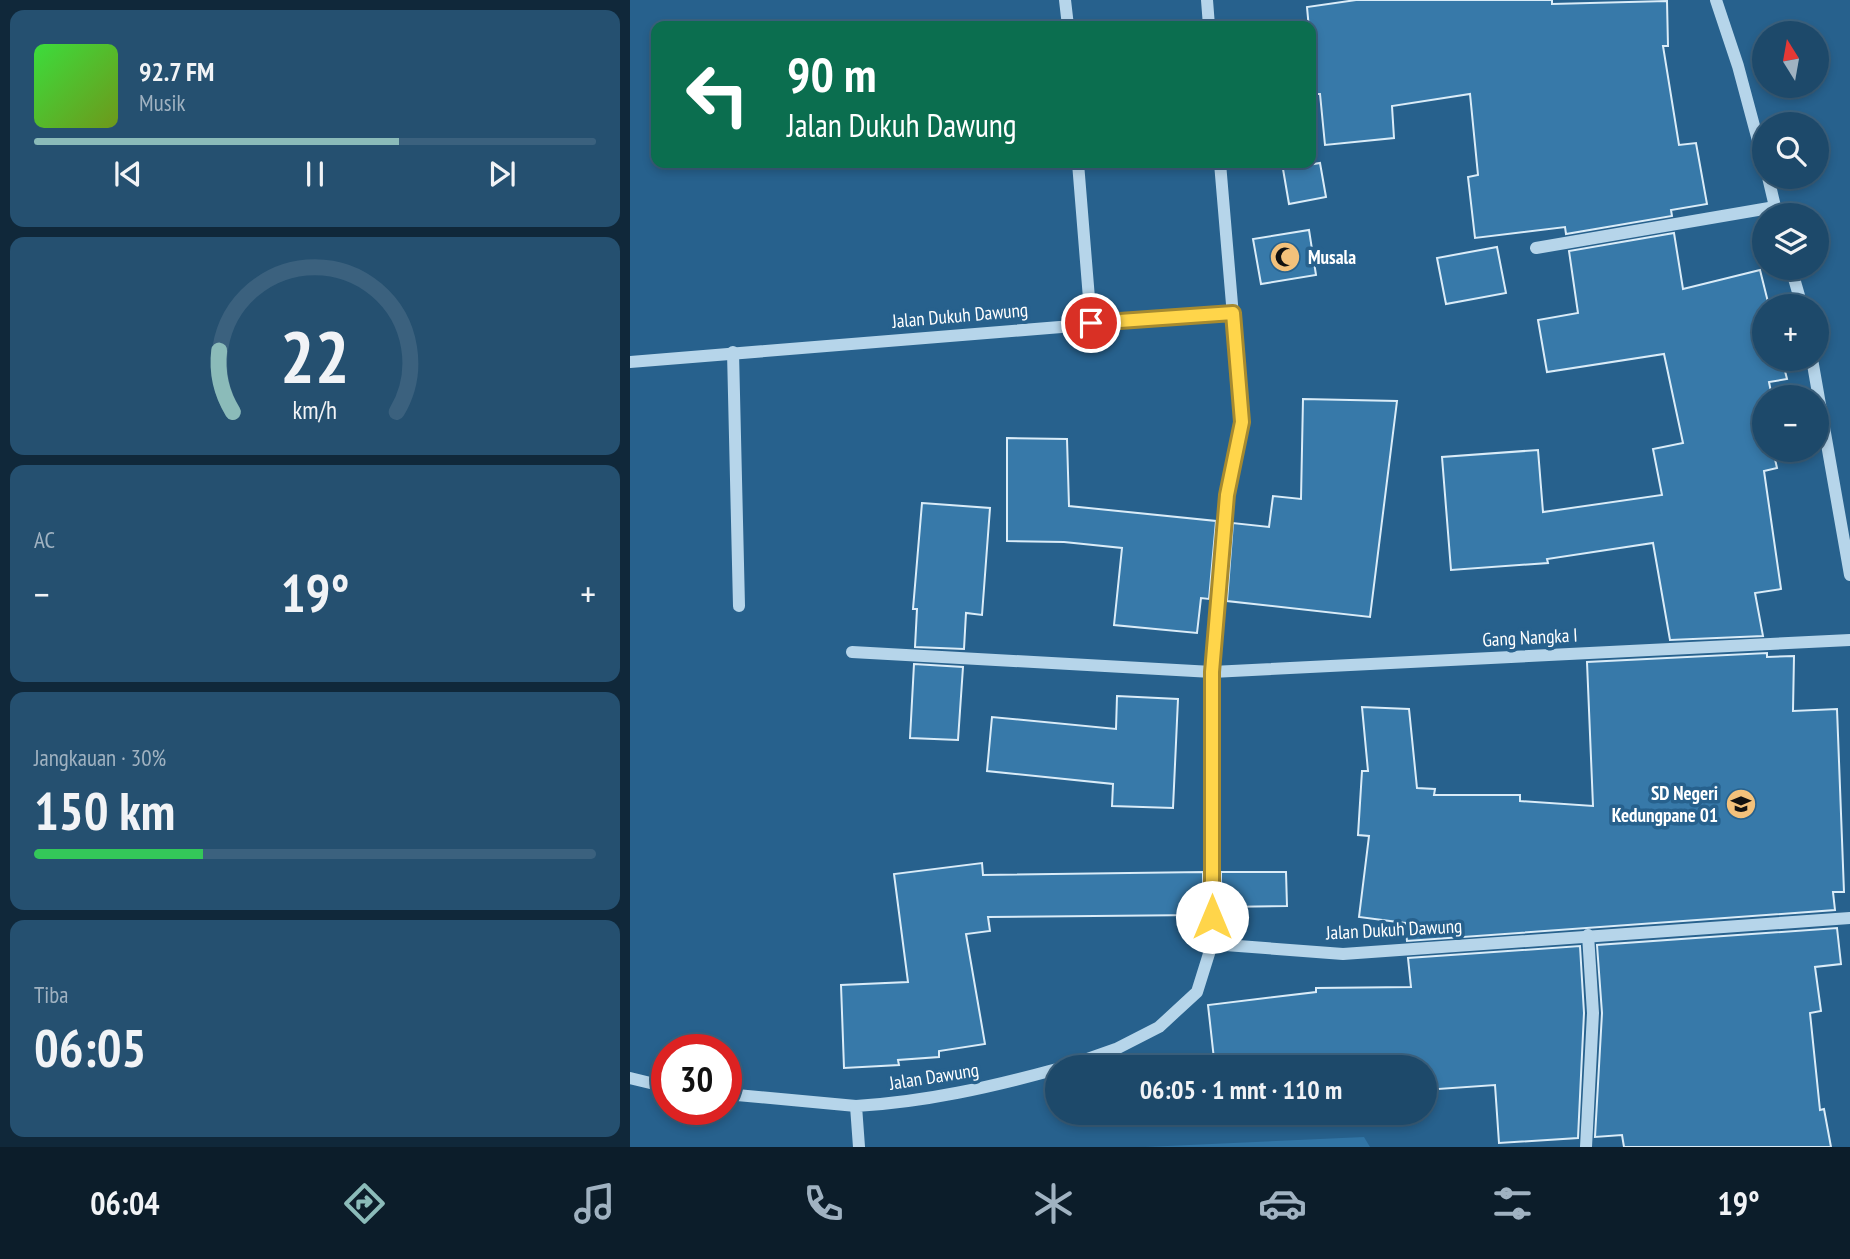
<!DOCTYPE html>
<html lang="id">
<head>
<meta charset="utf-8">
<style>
	:root { --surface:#1d496a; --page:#255070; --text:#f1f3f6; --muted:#a0b2c1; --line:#3b617e; --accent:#8bbbb9 }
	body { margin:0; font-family:"PT Sans Narrow",sans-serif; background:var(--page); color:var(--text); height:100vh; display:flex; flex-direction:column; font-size:26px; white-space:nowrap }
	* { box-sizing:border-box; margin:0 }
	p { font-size:23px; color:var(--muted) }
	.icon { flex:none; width:38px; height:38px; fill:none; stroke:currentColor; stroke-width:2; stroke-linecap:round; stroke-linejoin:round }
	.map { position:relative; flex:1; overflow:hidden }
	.panel { display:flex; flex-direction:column; gap:10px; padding:10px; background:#10283a; width:630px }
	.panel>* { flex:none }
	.hud { position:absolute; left:21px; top:21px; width:665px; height:147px; border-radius:14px; box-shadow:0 4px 10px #0003,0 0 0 2px var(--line); background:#0b6e4f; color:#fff; overflow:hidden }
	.needle { width:46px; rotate:349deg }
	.fabs { position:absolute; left:1122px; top:21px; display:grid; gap:14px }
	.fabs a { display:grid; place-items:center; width:77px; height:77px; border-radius:50%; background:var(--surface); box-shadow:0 4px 10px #0003,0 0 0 2px var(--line); font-size:35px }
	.speed { position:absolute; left:21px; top:1034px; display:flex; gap:14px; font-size:35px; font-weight:700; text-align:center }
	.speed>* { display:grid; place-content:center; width:91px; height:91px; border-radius:50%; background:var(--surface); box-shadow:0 4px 10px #0003,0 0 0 2px var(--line); line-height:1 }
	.speed .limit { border:10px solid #d22; background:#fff; color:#111 }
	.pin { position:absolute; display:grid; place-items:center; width:60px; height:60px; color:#fff; margin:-30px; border:4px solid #fff; border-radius:50%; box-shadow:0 2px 7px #0007 }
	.me { position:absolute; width:77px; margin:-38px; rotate:0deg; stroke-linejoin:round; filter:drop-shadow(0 0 5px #0008) }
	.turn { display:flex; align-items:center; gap:24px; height:147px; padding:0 21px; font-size:32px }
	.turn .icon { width:91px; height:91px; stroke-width:2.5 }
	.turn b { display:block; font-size:49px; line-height:60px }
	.big { font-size:52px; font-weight:800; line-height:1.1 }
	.panel .tile { flex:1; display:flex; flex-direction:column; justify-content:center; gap:10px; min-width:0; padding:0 24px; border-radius:14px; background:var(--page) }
	.panel .dial { align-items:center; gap:0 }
	.dial svg { height:182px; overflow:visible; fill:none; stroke:var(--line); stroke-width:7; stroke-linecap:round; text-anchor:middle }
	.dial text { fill:var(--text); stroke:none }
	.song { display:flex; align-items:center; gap:21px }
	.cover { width:84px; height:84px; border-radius:10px; background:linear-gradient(135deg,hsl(120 70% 55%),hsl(80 70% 35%)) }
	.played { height:7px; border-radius:4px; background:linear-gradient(90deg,var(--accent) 65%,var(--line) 65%) }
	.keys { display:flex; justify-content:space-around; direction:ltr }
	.heat { display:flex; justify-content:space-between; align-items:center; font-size:38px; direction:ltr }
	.charge { height:10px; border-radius:5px; background:linear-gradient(90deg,#34c759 30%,var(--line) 0) }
	.trip { position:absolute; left:415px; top:1055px; width:392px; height:70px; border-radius:35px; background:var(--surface); box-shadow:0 4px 10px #0003,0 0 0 2px var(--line); font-weight:800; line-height:70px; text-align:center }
	.menu { display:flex; height:112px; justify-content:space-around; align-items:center; background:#0c1d2a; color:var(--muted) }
	.menu .icon { width:49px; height:49px }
	.menu .selected { color:var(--accent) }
	.menu b { font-size:32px; color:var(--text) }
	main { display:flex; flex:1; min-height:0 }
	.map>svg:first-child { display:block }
	.green { fill:#3174a4 }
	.building { fill:#3779a9; stroke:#daecf8; stroke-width:2 }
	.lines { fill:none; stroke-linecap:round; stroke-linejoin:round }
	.minor { stroke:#b6d5ea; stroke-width:12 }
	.route-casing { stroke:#a68a30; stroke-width:18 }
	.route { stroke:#ffd54a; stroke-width:12 }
	.labels { text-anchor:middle; stroke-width:7; stroke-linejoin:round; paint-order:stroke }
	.poi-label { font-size:19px; font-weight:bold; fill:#fff; stroke:#27618d; text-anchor:start }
	.street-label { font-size:19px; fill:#fff; stroke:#27618d }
</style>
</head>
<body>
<main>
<section class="panel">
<div class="tile">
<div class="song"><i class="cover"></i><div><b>92.7 FM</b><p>Musik</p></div></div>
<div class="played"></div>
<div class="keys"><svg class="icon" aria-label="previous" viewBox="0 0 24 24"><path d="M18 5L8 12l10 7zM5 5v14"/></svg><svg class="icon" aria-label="pause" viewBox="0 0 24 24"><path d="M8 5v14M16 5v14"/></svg><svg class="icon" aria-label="next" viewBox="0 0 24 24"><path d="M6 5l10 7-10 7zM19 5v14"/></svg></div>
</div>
<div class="tile dial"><svg viewBox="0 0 100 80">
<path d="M14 69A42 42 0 1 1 86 69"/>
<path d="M14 69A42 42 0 0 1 8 42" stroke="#8bbbb9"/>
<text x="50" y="56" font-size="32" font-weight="700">22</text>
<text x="50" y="72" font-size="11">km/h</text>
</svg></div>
<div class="tile"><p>AC</p>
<div class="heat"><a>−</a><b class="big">19°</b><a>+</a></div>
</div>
<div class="tile"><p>Jangkauan · 30%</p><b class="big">150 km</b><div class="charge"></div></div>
<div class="tile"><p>Tiba</p><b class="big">06:05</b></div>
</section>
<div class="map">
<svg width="1220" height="1147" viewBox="0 0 1220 1147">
	<rect width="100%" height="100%" fill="#27618d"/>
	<path class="green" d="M 734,1137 L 740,1147 L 515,1147 Z"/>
	<g class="building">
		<path d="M 726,0 L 922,0 L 922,4 L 1037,1 L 1038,46 L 1033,46 L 1049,145 L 1066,143 L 1077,204 L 1041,210 L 1042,216 L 936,234 L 935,227 L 845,238 L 838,177 L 848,175 L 840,94 L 762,106 L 764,138 L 695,145 L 690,94 L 685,94 L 677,7 Z"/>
		<path d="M 690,163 L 696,197 L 659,204 L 653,169 Z"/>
		<path d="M 679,230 L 686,275 L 631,284 L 623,239 Z"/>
		<path d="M 1044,233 L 1053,289 L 1130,270 L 1139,306 L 1134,306 L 1134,359 L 1152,359 L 1157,379 L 1139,382 L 1142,397 L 1132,397 L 1134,450 L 1143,450 L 1147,468 L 1134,471 L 1151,589 L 1125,593 L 1133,636 L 1040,640 L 1023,543 L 917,559 L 918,563 L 821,570 L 812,457 L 908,450 L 913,512 L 1032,495 L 1023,449 L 1053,443 L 1034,354 L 917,372 L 908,320 L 948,313 L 939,251 Z"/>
		<path d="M 867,247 L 876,293 L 816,304 L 807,258 Z"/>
		<path d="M 673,399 L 767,401 L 740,617 L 597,601 L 603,523 L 639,527 L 643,496 L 671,499 Z"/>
		<path d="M 377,438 L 437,439 L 439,506 L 586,521 L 579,599 L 571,598 L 567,633 L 484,625 L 492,548 L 434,542 L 377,541 Z"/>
		<path d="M 292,503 L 360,508 L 352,615 L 336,613 L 334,649 L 285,647 L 287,609 L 283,609 Z"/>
		<path d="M 1137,653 L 1137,657 L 1164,656 L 1163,711 L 1207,709 L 1214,892 L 1203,892 L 1205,910 L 777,941 L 775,923 L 729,917 L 739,836 L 728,835 L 732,771 L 738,771 L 732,707 L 779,709 L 787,788 L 805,789 L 804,795 L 890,795 L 890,801 L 963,806 L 957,662 Z"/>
		<path d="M 284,664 L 333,667 L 328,740 L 280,738 Z"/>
		<path d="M 487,696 L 548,699 L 543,808 L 482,806 L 483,784 L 357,771 L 362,717 L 486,729 Z"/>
		<path d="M 352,863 L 353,875 L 573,872 L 573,908 L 570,908 L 569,915 L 358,917 L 360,931 L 336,934 L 355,1044 L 309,1051 L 309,1057 L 268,1060 L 269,1065 L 214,1068 L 211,985 L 278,982 L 264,874 Z"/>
		<path d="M 591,872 L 656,872 L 657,906 L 591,907 Z"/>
		<path d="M 1207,928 L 1211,964 L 1185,967 L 1191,1011 L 1180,1013 L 1190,1110 L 1194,1109 L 1201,1147 L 994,1147 L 992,1135 L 965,1137 L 972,1013 L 967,945 Z"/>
		<path d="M 950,946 L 954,1013 L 948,1138 L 869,1143 L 865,1085 L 794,1090 L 794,1068 L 585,1068 L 578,1005 L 686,992 L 686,988 L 781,987 L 778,958 Z"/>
	</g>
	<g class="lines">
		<g class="minor">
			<path d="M 435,0 L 438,26"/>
			<path d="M 577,0 L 579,26"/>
			<path d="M 1086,0 L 1108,66 L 1134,163"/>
			<path d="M 448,163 L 461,323"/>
			<path d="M 1138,177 L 1147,215"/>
			<path d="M 906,248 L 1145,207"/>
			<path d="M 1161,268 L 1172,306"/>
			<path d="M 103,352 L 109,606"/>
			<path d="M 1182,359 L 1220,575"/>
			<path d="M 0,362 L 603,313"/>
			<path d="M 222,652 L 582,672 L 1220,640"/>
			<path d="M 582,944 L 713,954 L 1220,918"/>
			<path d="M 432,1068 L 486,1049 L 529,1027 L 567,992 L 582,944 L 582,672 L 597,495 L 612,422 L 590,163"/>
			<path d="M 0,1078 L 37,1087"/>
			<path d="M 96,1094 L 226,1106"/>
			<path d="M 229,1147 L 226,1106 C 295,1102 361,1087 427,1069"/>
			<path d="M 956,1147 L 963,1013 L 958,935"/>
		</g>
	</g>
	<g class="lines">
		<g class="route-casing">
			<path id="route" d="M 461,323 L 603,313 L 612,422 L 597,495 L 582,672 L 582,917"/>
		</g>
		<use href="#route" class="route"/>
	</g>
	<defs>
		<g id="mosque-disc" transform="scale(1.575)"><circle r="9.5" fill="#f3c17b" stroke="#27618d"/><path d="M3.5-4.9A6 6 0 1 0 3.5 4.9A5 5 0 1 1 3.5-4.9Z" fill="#111"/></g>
		<g id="school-disc" transform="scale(1.575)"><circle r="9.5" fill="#f3c17b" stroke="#27618d"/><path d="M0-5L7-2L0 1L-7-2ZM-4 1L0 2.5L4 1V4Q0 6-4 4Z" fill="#111"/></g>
	</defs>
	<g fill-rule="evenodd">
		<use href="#mosque-disc" x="655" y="257"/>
		<use href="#school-disc" x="1111" y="804"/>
	</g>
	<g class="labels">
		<g class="poi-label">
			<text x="678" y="264">Musala</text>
			<text x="1088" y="800" text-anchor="end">SD Negeri<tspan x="1088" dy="22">Kedungpane 01</tspan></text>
		</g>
		<g class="street-label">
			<text transform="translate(330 315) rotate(-5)" y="7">Jalan Dukuh Dawung</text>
			<text transform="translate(900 637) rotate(-3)" y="7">Gang Nangka I</text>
			<text transform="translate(764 929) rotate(-3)" y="7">Jalan Dukuh Dawung</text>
			<text transform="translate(304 1076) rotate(-9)" y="7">Jalan Dawung</text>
		</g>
	</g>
</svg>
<div class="fabs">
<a><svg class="needle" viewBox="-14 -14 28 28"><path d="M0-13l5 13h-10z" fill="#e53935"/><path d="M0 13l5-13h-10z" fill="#a0b2c1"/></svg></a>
<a><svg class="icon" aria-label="search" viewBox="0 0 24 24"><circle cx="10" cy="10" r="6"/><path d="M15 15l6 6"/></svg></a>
<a><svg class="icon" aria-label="layers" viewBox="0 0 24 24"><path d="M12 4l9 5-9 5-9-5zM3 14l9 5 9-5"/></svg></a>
<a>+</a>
<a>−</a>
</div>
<div class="speed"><div class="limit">30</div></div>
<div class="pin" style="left:461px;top:323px;background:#d93025"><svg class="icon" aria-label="arrive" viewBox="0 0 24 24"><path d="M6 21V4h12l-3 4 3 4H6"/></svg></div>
<svg class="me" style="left:582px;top:917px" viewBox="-20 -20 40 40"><circle r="19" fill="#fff"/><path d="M0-13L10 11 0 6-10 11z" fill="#ffd54a"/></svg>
<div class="trip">06:05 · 1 mnt · 110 m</div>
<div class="hud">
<div class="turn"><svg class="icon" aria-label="left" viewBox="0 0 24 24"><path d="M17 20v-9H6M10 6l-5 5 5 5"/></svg><div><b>90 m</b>Jalan Dukuh Dawung</div></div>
</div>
</div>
</main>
<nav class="menu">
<b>06:04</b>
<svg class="icon selected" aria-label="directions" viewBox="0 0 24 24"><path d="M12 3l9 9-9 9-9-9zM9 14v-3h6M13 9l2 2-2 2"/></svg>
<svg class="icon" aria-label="music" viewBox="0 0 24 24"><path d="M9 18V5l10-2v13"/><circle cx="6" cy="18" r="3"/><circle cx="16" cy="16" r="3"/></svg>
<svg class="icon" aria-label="phone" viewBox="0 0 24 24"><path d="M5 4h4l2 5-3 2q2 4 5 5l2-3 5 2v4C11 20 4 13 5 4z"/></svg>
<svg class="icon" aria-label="climate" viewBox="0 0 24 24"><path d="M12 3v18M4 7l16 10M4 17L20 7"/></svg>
<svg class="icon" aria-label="car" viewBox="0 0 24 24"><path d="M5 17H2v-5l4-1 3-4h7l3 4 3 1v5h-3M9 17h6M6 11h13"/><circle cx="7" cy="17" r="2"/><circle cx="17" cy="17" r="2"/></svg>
<svg class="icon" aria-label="filters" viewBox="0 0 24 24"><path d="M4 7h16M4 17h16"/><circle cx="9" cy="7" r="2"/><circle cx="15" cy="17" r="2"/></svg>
<b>19°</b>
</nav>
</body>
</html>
